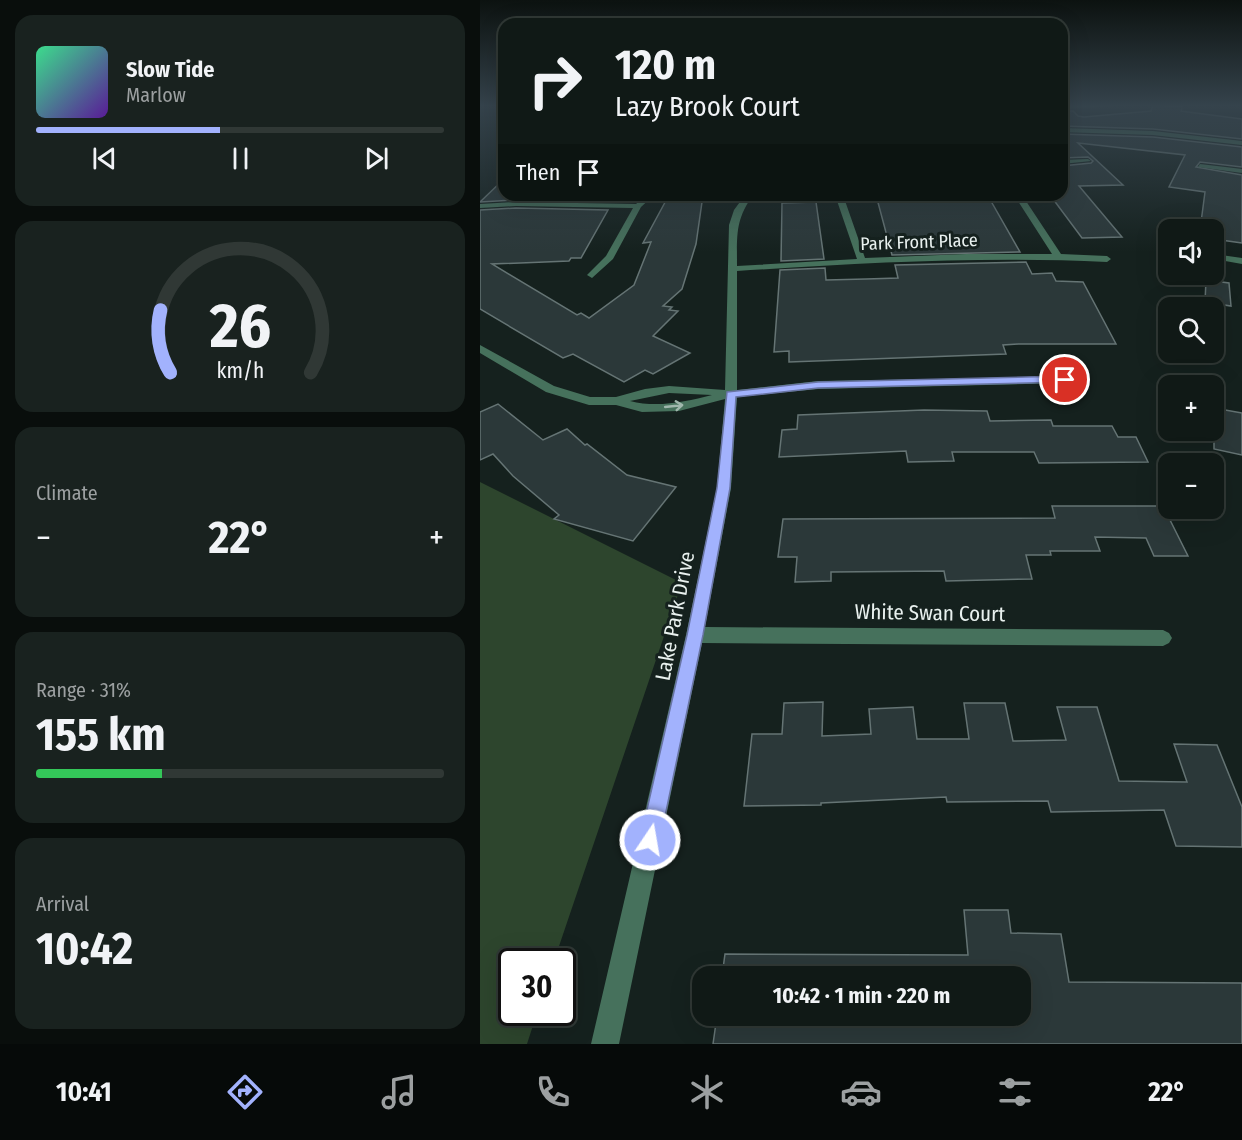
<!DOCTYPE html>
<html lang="en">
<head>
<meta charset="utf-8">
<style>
	:root { --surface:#101916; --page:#19221f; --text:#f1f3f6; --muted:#9ca0a1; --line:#303835; --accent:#a2b2fd }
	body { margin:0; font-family:"Fira Sans Condensed",sans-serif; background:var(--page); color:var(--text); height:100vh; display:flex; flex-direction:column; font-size:22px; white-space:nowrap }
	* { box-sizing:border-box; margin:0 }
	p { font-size:20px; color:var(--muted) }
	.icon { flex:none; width:33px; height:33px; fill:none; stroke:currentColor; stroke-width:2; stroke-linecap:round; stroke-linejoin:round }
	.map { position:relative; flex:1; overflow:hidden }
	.panel { display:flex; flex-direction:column; gap:15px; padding:15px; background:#090e0c; width:480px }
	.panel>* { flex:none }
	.banner { position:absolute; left:18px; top:18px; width:570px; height:183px; border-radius:18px; box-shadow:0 6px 24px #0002,0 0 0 2px var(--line); background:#101916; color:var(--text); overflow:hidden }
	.controls { position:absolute; left:678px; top:219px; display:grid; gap:12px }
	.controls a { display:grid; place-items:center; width:66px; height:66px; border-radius:12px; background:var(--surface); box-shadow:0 6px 24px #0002,0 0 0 2px var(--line); font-size:30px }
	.speed { position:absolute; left:18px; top:948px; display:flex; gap:12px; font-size:30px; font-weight:700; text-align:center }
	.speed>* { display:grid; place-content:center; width:78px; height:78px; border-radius:50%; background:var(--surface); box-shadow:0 6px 24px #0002,0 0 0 2px var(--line); line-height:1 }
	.speed .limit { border:3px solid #111; border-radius:9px; background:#fff; color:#111 }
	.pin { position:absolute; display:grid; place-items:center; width:51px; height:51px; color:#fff; margin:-26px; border:3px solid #fff; border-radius:50%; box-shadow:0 2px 6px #0007 }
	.me { position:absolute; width:66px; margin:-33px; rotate:12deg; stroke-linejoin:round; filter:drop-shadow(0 0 4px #0008) }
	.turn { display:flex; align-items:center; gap:21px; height:126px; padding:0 18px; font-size:27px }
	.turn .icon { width:78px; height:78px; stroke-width:2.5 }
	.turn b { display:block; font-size:42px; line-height:51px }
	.then { display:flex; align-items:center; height:57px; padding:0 18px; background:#0003; gap:12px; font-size:22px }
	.big { font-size:45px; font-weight:700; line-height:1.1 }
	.panel .widget { flex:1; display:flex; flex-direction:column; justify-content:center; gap:9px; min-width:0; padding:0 21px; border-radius:18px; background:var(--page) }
	.panel .dial { align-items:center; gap:0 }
	.dial svg { height:156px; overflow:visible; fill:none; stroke:var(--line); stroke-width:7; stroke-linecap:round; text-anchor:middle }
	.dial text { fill:var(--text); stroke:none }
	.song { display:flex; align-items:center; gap:18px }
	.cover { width:72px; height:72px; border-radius:9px; background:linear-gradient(135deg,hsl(150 70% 55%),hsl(270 70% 35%)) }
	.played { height:6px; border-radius:3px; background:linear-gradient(90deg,var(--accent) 45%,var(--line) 45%) }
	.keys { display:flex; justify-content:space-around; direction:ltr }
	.heat { display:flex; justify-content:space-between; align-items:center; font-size:33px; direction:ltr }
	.charge { height:9px; border-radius:4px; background:linear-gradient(90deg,#34c759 31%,var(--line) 0) }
	.trip { position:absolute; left:212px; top:966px; width:339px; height:60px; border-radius:18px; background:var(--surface); box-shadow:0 6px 24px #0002,0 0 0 2px var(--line); font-weight:700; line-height:60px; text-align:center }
	.menu { display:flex; height:96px; justify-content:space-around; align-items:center; background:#060a09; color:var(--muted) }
	.menu .icon { width:42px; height:42px }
	.menu .active { color:var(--accent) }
	.menu b { font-size:27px; color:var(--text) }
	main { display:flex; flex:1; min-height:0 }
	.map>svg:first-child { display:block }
	.green { fill:#2d452d }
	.building { fill:#2b3839; stroke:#657474; stroke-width:1.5 }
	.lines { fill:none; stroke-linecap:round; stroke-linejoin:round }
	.minor { fill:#46715c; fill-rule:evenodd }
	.oneway { stroke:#a0b7ad }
	.route { fill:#a2b2fd; stroke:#6974a4; stroke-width:1.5 }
	.labels { text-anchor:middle; stroke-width:6; stroke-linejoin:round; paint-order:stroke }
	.far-street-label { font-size:18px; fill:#e9f1ef; stroke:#15211e }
	.street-label { font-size:21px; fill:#e9f1ef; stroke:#15211e }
</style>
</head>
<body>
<main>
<section class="panel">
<div class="widget">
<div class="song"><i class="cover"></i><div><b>Slow Tide</b><p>Marlow</p></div></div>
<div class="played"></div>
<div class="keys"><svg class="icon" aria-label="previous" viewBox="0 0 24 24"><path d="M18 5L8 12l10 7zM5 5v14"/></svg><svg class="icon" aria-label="pause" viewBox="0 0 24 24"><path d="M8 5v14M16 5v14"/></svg><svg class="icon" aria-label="next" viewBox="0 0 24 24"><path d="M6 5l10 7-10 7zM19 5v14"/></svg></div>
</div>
<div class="widget dial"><svg viewBox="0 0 100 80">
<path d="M14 69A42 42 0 1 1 86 69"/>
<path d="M14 69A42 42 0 0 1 9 37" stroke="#a2b2fd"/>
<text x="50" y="56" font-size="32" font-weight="700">26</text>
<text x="50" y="72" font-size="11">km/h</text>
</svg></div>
<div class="widget"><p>Climate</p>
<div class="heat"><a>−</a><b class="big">22°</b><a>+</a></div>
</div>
<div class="widget"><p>Range · 31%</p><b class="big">155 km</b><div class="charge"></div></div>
<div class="widget"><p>Arrival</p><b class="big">10:42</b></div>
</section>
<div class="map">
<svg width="762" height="1044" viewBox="0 0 762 1044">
	<rect width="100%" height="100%" fill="#15211e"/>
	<path class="green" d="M 0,482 L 202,583 L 74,961 L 32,962 L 32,1012 L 57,1013 L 47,1044 L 0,1044 Z"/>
	<g class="building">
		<path d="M 673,105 L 702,107 L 701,111 L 762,119 L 762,139 L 673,129 L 582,126 L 582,111 L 593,111 L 598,116 L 604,117 L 671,111 Z"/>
		<path d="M 582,134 L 673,137 L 762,147 L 762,167 L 720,162 L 716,167 L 762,175 L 762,243 L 734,239 L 734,230 L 720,230 L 725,192 L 689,187 L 705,155 L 598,143 L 643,185 L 599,186 L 642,237 L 602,238 L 570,195 L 582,195 L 582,166 L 611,163 L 613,161 L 608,157 L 582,158 Z"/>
		<path d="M 24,179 L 24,195 L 136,195 L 133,201 L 36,200 L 0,202 Z"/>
		<path d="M 189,195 L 223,195 L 216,244 L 202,289 L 183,306 L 192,307 L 189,310 L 198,311 L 173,336 L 210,353 L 173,374 L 165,370 L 144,382 L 93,354 L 83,358 L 0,309 L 0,210 L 36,208 L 128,210 L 101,258 L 91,258 L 89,261 L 12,264 L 97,315 L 101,313 L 109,318 L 154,285 L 171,242 L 163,243 Z"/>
		<path d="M 396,195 L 508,196 L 540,252 L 412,255 Z"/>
		<path d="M 336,202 L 344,259 L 301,261 L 302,203 Z"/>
		<path d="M 546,262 L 552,274 L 572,273 L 576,281 L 603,282 L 636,344 L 538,344 L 523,345 L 526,354 L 309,362 L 309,351 L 294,352 L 300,270 L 345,268 L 346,280 L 386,279 L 418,278 L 415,265 Z"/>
		<path d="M 726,280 L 749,283 L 751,306 L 725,302 Z"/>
		<path d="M 18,404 L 63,440 L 87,429 L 105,445 L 107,444 L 147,475 L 196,487 L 153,541 L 74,519 L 79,515 L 33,476 L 13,454 L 0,460 L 0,412 Z"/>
		<path d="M 734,408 L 762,413 L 762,455 L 734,449 Z"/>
		<path d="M 444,410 L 507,411 L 510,421 L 571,420 L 573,426 L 632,426 L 638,437 L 656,437 L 668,462 L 559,463 L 554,452 L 472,452 L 474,461 L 428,462 L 426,451 L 299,457 L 302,430 L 317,429 L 318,415 Z"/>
		<path d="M 572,506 L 683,506 L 708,556 L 674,556 L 666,538 L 615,537 L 620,551 L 570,551 L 571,555 L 546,555 L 552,579 L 466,581 L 464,571 L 351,572 L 351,581 L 315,582 L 317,557 L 298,557 L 303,519 L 575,518 Z"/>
		<path d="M 343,702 L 342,736 L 391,734 L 389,709 L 433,707 L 437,739 L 489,739 L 484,703 L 525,703 L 533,741 L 586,740 L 577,707 L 617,707 L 639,781 L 707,782 L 694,744 L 737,745 L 762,807 L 762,847 L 696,846 L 684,810 L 571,812 L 568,801 L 467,802 L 466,797 L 341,803 L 341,805 L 264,806 L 272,734 L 302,734 L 304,703 Z"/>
		<path d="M 484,910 L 528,910 L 531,933 L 581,934 L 589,982 L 762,983 L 762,1044 L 233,1044 L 237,1016 L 540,1016 L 540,976 L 242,976 L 245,954 L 488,955 Z"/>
	</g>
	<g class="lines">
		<g class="minor">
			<path d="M 582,105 L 653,105 L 582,109 Z"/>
			<path d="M 582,128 L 673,131 L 762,141 L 762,145 L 673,135 L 582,132 Z"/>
			<path d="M 582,160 L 608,159 L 611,161 L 582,164 Z"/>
			<path d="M 720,164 L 762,169 L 762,173 L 718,167 Z"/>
			<path d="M 166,195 L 174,195 L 161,207 L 133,259 L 112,278 L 107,275 L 126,256 L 153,208 L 36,206 L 0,208 L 0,204 L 36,202 L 156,204 Z"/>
			<path d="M 265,195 L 273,195 C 255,220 257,236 257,266 L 377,259 L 355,195 L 363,195 L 385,258 L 486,254 L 572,254 L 534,195 L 542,195 L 581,254 L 627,256 L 631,259 L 627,262 C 503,256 380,263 257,271 L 257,390 L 338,381 L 586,377 L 592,380 L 586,383 L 338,389 L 257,397 L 251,488 L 225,627 L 683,630 L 689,633 L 692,638 L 689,643 L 683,646 L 222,643 L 139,1044 L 111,1044 L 206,635 L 237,488 L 245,399 L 199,411 L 162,412 L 136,405 L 109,405 L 66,392 L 0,353 L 0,345 L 74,386 L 110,397 L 136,397 L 165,389 L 189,386 L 245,390 L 249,225 L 254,210 ZM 189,393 L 232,395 C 205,402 177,408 150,401 Z"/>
			<path d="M 734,254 L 762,258 L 762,264 L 734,259 Z"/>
		</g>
	</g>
	<defs><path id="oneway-shaft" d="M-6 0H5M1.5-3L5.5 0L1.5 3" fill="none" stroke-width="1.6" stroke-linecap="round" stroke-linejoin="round" transform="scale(1.5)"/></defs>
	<use class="oneway" href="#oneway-shaft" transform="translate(194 406) rotate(-6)"/>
	<linearGradient id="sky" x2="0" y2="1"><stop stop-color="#0c1210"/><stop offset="0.42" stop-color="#35434c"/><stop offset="1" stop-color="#35434c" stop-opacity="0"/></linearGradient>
	<rect width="762" height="252" fill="url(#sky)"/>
	<path class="route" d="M 585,376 L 589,377 L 589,382 L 338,388 L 256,397 L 250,488 L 223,635 L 180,840 L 177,847 L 170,850 L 163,847 L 160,840 L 207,635 L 237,488 L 247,392 L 338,382 Z"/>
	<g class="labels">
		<g class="far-street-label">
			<text transform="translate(439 242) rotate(-2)" y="6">Park Front Place</text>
		</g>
		<g class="street-label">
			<text transform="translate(450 613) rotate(1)" y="7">White Swan Court</text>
			<text transform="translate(195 616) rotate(-79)" y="7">Lake Park Drive</text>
		</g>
	</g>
</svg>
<div class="controls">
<a><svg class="icon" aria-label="sound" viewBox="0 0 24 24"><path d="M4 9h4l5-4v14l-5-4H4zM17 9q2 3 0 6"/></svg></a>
<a><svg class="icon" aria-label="search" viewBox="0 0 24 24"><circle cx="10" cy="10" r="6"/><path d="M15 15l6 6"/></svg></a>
<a>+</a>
<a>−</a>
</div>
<div class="speed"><div class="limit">30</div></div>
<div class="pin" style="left:585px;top:380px;background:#d93025"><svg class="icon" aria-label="arrive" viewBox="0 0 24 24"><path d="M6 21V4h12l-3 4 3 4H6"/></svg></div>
<svg class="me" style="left:170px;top:840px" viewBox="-20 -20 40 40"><circle r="17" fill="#a2b2fd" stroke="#fff" stroke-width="3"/><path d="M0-11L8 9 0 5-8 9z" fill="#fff"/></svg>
<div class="trip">10:42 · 1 min · 220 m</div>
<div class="banner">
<div class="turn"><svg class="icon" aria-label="right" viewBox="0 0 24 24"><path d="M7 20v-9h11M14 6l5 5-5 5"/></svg><div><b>120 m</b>Lazy Brook Court</div></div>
<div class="then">Then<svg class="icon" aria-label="arrive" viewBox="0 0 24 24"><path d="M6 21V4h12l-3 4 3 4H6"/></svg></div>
</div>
</div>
</main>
<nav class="menu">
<b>10:41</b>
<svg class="icon active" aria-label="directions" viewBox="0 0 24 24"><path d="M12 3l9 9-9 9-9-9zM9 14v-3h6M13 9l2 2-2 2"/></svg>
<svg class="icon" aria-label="music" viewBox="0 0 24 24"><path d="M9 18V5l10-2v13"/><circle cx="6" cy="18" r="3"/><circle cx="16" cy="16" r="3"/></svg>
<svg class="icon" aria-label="phone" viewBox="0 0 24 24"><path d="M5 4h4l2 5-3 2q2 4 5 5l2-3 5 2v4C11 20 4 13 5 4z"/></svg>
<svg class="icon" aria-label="climate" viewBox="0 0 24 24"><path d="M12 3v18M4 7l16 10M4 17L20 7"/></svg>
<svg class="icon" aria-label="car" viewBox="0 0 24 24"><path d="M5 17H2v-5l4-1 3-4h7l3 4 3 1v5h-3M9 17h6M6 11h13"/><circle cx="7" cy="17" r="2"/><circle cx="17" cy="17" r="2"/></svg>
<svg class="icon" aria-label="filters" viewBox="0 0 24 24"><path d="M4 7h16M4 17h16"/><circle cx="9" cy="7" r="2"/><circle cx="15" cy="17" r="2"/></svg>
<b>22°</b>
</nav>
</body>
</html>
